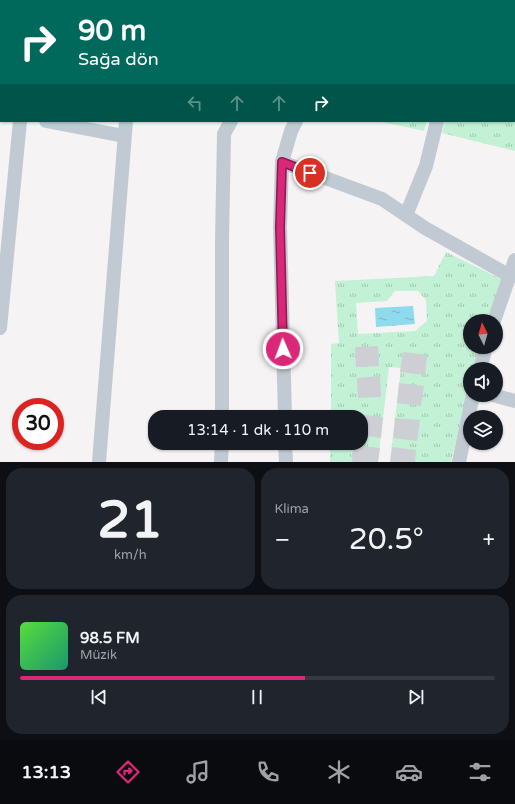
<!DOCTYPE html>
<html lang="tr">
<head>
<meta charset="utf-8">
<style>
	:root { --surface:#171b24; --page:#20242c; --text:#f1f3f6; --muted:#9ea1a6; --line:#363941; --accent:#db2777 }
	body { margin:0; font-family:"Varela Round",sans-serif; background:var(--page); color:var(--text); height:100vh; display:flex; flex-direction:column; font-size:15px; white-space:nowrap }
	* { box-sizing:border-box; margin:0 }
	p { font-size:13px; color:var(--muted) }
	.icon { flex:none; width:22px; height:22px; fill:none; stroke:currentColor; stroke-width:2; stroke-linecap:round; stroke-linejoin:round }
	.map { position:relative; height:462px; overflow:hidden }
	.panel { display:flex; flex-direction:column; gap:6px; padding:6px; background:#0d0f14; flex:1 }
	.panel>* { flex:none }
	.banner { position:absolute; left:0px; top:0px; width:515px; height:122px; box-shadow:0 1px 3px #0004; background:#00695c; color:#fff; overflow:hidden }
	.needle { width:26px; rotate:355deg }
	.fabs { position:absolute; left:463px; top:314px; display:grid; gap:8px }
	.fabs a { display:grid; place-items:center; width:40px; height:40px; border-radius:50%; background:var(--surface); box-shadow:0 1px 3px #0004; font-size:20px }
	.speed { position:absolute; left:12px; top:398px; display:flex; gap:8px; font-size:20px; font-weight:700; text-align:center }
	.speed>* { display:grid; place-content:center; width:52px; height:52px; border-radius:50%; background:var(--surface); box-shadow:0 1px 3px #0004; line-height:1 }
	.speed .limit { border:6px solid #d22; background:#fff; color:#111 }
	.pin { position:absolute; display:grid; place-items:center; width:34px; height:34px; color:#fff; margin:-17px; border:2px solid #fff; border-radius:50%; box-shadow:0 1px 4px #0007 }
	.me { position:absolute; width:44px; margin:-22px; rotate:358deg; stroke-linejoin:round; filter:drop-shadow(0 0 3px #0008) }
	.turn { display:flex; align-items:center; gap:14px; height:84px; padding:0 12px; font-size:18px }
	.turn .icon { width:52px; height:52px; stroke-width:2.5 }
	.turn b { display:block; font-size:28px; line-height:34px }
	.lanes { display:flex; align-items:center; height:38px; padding:0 12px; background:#0003; justify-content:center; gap:20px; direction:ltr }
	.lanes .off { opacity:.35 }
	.big { font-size:30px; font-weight:600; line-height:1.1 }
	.panel .widget { flex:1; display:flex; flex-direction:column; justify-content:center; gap:6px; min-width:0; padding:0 14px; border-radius:16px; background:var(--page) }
	.panel .dial { align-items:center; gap:0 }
	.dial b { font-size:52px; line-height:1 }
	.song { display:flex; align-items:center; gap:12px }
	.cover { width:48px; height:48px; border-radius:6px; background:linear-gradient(135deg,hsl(110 70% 55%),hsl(160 70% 35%)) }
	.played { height:4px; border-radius:2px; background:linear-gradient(90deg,var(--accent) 60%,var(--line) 60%) }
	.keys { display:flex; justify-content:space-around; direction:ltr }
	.heat { display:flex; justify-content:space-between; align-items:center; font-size:22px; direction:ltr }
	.panel .tiles { flex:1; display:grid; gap:6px; grid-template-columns:1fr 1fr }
	.widget:last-child { grid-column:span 2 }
	.trip { position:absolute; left:148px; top:410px; width:220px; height:40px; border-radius:16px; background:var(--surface); box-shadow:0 1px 3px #0004; font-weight:600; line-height:40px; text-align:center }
	.menu { display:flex; height:64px; justify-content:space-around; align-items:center; background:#090b0e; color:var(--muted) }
	.menu .icon { width:28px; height:28px }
	.menu .selected { color:var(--accent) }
	.menu b { font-size:18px; color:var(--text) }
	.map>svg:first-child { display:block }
	.grass { fill:url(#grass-tufts); fill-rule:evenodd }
	.water { fill:url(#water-ripples) }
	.building { fill:#cdcfd5 }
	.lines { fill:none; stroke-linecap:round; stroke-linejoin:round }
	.street { stroke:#c1cad2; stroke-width:14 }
	.route-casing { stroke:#8e194d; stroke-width:10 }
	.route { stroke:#db2777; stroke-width:7 }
</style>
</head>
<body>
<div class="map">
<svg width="515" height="462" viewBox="0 0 515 462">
	<defs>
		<pattern id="grass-tufts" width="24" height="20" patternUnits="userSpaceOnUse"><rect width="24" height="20" fill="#c3f1d5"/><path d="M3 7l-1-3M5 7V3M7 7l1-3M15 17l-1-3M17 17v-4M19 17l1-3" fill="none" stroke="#a0c6b0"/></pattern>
		<pattern id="water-ripples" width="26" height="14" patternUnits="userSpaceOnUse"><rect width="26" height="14" fill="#90daee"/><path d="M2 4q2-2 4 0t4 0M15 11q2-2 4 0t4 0" fill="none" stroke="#78b4c4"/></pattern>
	</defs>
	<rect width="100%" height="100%" fill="#f5f3f3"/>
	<g class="grass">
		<path d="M 277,0 L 338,0 L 338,1 L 279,1 Z"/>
		<path d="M 514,93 L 515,93 L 515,151 L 442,133 L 445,121 L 514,121 Z"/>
		<path d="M 378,121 L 427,121 L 424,131 Z"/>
		<path d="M 446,252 L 501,279 L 488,321 L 470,321 L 470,347 L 480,347 L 473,369 L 470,369 L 470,383 L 451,462 L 390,462 L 401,368 L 389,367 L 378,462 L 330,462 L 330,443 L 361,443 L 361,417 L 331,417 L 331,344 L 339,343 L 335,281 L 434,276 ZM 395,291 L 418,291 L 426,300 L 427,321 L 415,331 L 358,334 L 356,303 L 387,301 Z"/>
	</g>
	<path class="water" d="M 413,306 L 415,324 L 376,327 L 375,308 Z"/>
	<g class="building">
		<path d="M 378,346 L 379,366 L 356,367 L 355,347 Z"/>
		<path d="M 403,352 L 427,355 L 425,375 L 400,372 Z"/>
		<path d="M 380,376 L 381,397 L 358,398 L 357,378 Z"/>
		<path d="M 399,383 L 424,386 L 421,406 L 397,403 Z"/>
		<path d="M 357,414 L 383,417 L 381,438 L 361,435 L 361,417 L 357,417 Z"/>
		<path d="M 395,418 L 420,420 L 417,441 L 393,438 Z"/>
		<path d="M 354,445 L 380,448 L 378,462 L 352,462 Z"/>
		<path d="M 392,447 L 416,450 L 415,462 L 390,462 Z"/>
	</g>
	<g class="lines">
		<g class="street">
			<path d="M 259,0 L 261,1"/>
			<path d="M 44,1 L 45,0"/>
			<path d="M 182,1 L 182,0"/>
			<path d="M 453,1 L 453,0"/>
			<path d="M 514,80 L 515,81"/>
			<path d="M 46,121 L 124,136"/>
			<path d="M 282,162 L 382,199 L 425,228 L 510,276 L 515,276"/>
			<path d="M 406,215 L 426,166 L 437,121"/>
			<path d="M 494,321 L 515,260"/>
			<path d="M 0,328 L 20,121"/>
			<path d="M 480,369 L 486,347"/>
			<path d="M 493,395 L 515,401"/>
			<path d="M 222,417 L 222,241 L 224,134 L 231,121"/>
			<path d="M 285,417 L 280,227 L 282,162 L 291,131 L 296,121"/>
			<path d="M 285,443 L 286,462"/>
			<path d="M 99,462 L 126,121"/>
			<path d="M 221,462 L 222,443"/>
			<path d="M 459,462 L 473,395"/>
		</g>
	</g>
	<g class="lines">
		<g class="route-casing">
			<path id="route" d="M 283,349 L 280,227 L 282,162 L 310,173"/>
		</g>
		<use href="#route" class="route"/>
	</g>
</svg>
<div class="fabs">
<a><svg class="needle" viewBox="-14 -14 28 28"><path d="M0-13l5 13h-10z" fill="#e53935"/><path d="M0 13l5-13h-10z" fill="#9ea1a6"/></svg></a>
<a><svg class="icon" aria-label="sound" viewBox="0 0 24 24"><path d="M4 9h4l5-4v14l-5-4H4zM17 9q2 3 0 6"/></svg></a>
<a><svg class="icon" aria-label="layers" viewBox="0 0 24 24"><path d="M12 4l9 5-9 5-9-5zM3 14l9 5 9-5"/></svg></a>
</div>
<div class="speed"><div class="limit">30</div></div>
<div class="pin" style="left:310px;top:173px;background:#d93025"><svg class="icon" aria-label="arrive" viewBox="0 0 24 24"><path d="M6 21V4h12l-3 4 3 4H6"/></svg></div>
<svg class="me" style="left:283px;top:349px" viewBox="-20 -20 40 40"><circle r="17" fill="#db2777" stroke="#fff" stroke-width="3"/><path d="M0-11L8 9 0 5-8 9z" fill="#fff"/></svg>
<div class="trip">13:14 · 1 dk · 110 m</div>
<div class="banner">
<div class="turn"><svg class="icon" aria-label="right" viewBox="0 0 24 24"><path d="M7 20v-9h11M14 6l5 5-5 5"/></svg><div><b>90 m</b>Sağa dön</div></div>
<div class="lanes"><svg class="icon off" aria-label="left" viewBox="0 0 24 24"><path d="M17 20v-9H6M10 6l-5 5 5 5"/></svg><svg class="icon off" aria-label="ahead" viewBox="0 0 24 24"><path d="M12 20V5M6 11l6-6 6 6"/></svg><svg class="icon off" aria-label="ahead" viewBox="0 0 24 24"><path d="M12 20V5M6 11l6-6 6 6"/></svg><svg class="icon" aria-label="right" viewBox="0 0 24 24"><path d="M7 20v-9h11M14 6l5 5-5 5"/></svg></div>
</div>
</div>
<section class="panel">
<div class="tiles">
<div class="widget dial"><b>21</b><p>km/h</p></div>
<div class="widget"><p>Klima</p>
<div class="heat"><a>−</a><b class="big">20.5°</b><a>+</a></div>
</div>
<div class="widget">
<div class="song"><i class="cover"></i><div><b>98.5 FM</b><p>Müzik</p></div></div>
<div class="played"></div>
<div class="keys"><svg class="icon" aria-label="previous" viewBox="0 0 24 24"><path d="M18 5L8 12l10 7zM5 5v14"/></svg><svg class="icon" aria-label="pause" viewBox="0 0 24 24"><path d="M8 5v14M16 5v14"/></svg><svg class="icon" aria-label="next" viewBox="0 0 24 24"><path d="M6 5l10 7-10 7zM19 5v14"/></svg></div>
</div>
</div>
</section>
<nav class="menu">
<b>13:13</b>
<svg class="icon selected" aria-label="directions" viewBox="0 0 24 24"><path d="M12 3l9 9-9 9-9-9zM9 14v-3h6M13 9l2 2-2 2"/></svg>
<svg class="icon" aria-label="music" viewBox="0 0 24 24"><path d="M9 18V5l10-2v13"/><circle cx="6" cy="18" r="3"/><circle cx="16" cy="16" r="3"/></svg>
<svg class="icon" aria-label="phone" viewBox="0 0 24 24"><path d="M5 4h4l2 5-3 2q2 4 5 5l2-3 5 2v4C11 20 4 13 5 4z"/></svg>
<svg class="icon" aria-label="climate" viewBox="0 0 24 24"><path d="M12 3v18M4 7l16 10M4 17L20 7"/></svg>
<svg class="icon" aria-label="car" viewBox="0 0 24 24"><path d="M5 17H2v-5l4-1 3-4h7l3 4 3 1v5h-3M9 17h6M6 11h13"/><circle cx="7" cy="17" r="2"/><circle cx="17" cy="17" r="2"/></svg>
<svg class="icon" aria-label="filters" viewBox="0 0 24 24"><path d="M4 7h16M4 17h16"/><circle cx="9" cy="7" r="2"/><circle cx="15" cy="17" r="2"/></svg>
</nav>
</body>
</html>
